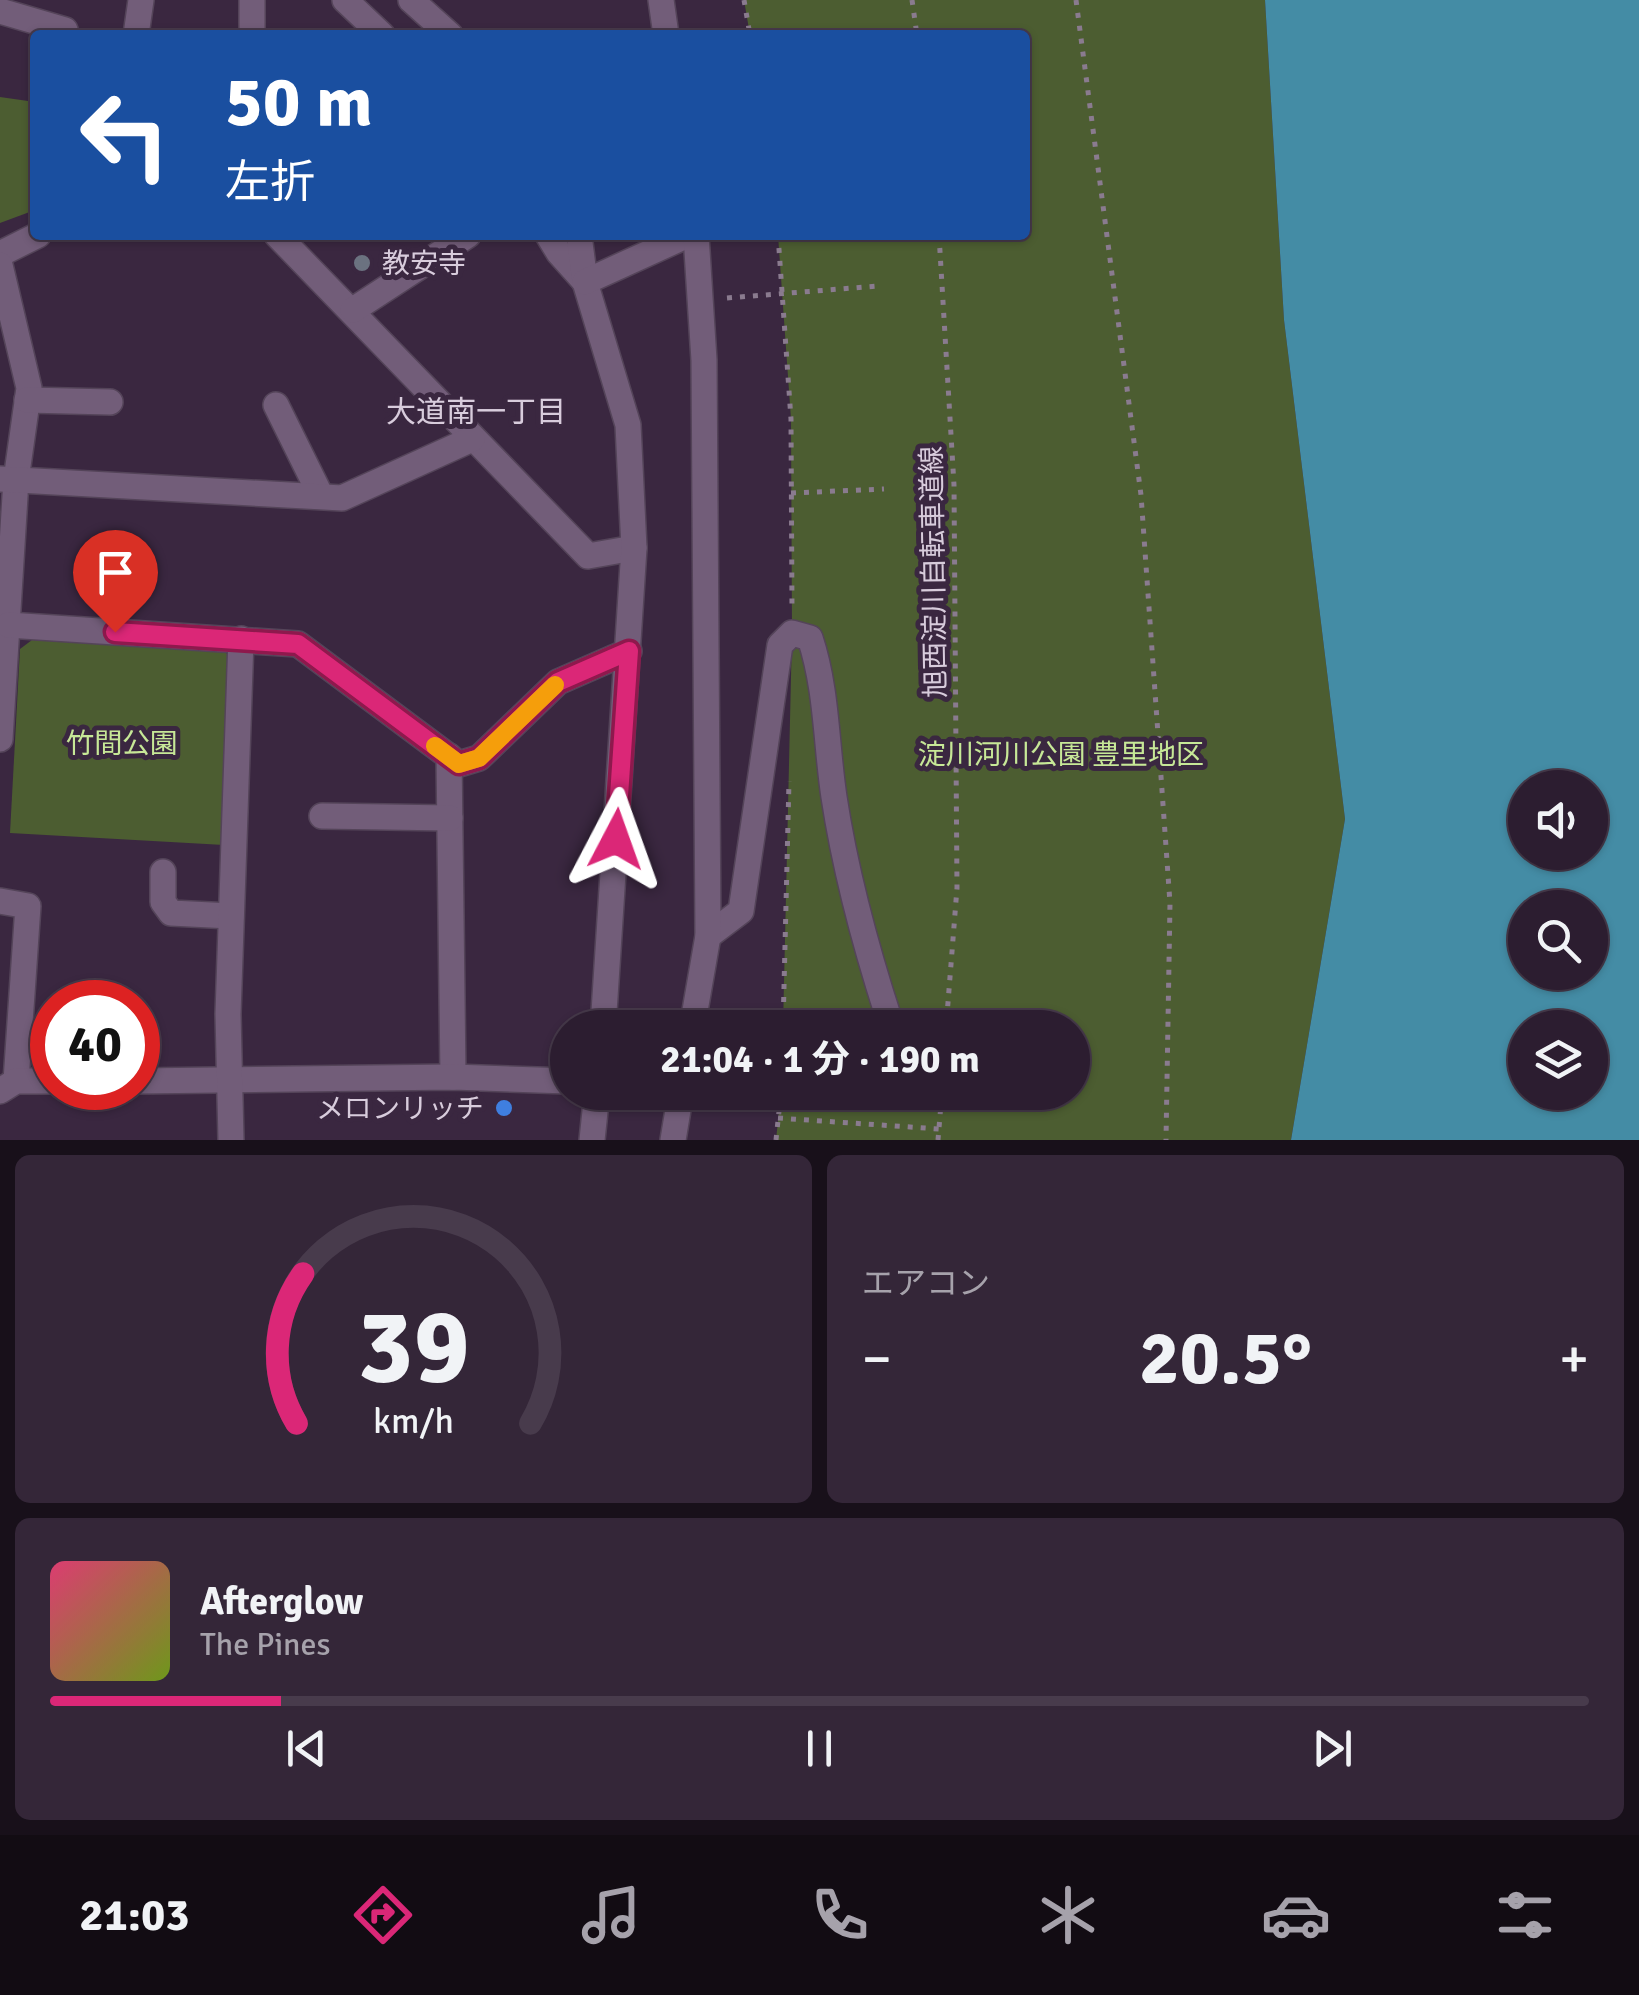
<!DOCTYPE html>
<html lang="ja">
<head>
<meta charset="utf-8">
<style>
	:root { --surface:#2c1d30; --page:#342638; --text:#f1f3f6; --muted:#a6a2ab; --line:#483b4c; --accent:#db2777 }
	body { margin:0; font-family:Signika,"Noto Sans JP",sans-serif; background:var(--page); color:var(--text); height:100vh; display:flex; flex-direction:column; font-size:38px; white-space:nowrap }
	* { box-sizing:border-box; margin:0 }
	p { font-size:32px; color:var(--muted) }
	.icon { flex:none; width:55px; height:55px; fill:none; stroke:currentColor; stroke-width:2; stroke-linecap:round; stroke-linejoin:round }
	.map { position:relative; height:1140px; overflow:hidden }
	.side { display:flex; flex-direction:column; gap:15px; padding:15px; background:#18101a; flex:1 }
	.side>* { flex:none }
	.guide { position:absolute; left:30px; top:30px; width:1000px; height:210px; border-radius:10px; box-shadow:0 2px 8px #0004,0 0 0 2px var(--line); background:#1a4fa0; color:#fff; overflow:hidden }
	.tools { position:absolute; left:1508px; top:770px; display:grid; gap:20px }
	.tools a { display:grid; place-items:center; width:100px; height:100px; border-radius:50%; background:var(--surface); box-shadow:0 2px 8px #0004,0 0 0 2px var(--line); font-size:50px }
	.speed { position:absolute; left:30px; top:980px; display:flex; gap:20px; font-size:50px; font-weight:700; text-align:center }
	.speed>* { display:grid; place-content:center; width:130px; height:130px; border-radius:50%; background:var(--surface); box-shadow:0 2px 8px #0004,0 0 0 2px var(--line); line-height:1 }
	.speed .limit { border:15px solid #d22; background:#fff; color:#111 }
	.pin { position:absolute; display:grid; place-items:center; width:85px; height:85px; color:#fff; margin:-102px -42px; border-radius:50% 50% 50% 0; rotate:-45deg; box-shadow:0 0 10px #0007 }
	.pin .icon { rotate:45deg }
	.me { position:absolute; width:110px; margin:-55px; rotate:4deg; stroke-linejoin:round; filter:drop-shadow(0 0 8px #0008) }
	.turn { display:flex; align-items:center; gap:35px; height:210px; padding:0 30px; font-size:45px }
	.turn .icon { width:130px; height:130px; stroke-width:2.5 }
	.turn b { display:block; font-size:70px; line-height:85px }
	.big { font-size:75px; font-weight:700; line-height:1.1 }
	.side .widget { flex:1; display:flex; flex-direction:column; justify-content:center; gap:15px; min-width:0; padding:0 35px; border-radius:15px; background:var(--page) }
	.side .dial { align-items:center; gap:0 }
	.dial svg { height:260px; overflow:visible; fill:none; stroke:var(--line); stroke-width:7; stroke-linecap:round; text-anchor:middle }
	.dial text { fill:var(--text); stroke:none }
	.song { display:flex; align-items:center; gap:30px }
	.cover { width:120px; height:120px; border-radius:15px; background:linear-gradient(135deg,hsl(340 70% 55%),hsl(80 70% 35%)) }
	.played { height:10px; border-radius:5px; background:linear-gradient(90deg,var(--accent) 15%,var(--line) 15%) }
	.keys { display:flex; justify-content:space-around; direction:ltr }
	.heat { display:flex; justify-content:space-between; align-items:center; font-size:55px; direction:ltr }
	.side .tiles { flex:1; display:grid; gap:15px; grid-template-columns:1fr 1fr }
	.widget:last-child { grid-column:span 2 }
	.trip { position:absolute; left:550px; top:1010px; width:540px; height:100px; border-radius:50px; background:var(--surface); box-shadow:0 2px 8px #0004,0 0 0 2px var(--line); font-weight:700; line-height:100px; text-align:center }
	.menu { display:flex; height:160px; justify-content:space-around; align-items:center; background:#120c13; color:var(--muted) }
	.menu .icon { width:70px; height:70px }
	.menu .on { color:var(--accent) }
	.menu b { font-size:45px; color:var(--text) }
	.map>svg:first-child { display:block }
	.green { fill:#4c5d31 }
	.water { fill:#448ca5; fill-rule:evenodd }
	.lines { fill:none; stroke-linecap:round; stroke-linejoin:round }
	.minor-casing { stroke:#544459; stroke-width:28 }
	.path { stroke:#8a7b8f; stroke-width:5; stroke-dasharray:5 8; stroke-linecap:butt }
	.minor { stroke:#725d79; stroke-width:25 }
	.route-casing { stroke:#8e194d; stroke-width:25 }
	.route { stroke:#db2777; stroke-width:18 }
	.slow { stroke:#f59e0b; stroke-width:18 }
	.worship-dot { fill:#6b7280; stroke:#3a2740; stroke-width:4 }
	.shop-dot { fill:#3f7fe0; stroke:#3a2740; stroke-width:4 }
	.labels { text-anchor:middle; stroke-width:10; stroke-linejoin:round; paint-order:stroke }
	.poi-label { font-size:28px; fill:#d8ccdc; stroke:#3a2740; text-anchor:start }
	.street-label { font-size:28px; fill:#d8ccdc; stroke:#3a2740 }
	.park-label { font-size:28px; fill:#c7e897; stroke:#3a2740 }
	.neighbourhood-label { font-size:30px; fill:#d8ccdc; stroke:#3a2740 }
</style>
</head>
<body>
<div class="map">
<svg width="1639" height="1140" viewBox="0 0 1639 1140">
	<rect width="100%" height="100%" fill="#3a2740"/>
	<g class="green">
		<path d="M 744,0 L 1265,0 L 1284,320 L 1345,819 L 1291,1140 L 776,1140 L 781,1093 L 1072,1092 L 1072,1028 L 783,1027 L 792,633 L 791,419 L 778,235 L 1025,235 L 1025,35 L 750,35 Z"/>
		<path d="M 0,97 L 35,102 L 35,210 L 0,223 Z"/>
		<path d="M 32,640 L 224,651 L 234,661 L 224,845 L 10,833 L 20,649 Z"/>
	</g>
	<path class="water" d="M 1265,0 L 1639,0 L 1639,1140 L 1291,1140 L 1345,819 L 1284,320 ZM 1525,788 L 1590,788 L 1590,852 L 1525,852 ZM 1525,908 L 1590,908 L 1590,972 L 1525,972 ZM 1525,1028 L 1590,1028 L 1590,1092 L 1525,1092 Z"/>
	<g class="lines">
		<g class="minor-casing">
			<g id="minor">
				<path d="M 252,0 L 252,35"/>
				<path d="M 345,0 L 382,35"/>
				<path d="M 411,0 L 450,35"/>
				<path d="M 661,0 L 666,35"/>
				<path d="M 0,11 L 65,30"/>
				<path d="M 136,35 L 141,0"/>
				<path d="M 277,235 L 588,556 L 634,548"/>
				<path d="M 548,235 L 559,253 L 585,282"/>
				<path d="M 579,235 L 585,282 L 628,425 L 634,548 L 603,1028"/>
				<path d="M 0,254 L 38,235"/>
				<path d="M 0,265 L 29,388 L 16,480 L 0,739"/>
				<path d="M 585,282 L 688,235"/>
				<path d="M 353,310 L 468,235"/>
				<path d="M 27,400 L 110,402"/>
				<path d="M 276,405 L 321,496"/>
				<path d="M 0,479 L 342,498 L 472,439"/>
				<path d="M 8,625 L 298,644 L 459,764 L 479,758 L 558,682 L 629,651"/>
				<path d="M 449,756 L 453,1077"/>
				<path d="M 322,816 L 450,818"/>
				<path d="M 163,872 L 163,902 L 171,913 L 231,916"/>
				<path d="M 0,901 L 28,906 L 16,1081"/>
				<path d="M 708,936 L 741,911 L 780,645 L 792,633 L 810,638 C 827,689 826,744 834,797 C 846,876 867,952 892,1028"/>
				<path d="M 692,1028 L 708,936 L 704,360 L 696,235"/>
				<path d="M 138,1081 L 453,1077 L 568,1081"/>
				<path d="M 0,1091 L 16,1081 L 52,1081"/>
				<path d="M 231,1140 L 228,1014 L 241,639"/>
				<path d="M 592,1140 L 597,1092"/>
				<path d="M 673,1140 L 681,1092"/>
			</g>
		</g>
		<g class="path">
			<path d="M 744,0 L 750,35"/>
			<path d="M 912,0 L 917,35"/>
			<path d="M 1076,0 L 1141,495 L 1170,903 L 1166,1140"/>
			<path d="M 778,235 L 791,419 L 792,610"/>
			<path d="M 939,235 L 954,485 L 957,888 L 946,1028"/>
			<path d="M 727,298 L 878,286"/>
			<path d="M 791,493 L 884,489"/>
			<path d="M 783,1028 L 789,781"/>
			<path d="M 778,1118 L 939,1129"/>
			<path d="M 776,1140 L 781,1092"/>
			<path d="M 938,1140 L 942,1092"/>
		</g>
		<use href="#minor" class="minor"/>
	</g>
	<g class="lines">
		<g class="route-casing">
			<path id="route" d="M 115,632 L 298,644 L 459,764 L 479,758 L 558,682 L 629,651 L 616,839"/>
		</g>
		<use href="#route" class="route"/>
		<path class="slow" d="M 435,746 L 459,764 L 479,758 L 555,685"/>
	</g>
	<circle class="worship-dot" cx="362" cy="263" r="10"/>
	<circle class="shop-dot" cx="504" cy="1108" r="10"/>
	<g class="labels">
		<g class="poi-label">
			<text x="382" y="273">教安寺</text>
			<text x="484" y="1118" text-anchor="end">メロンリッチ</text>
		</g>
		<g class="street-label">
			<text transform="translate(933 572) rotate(-91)" y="10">旭西淀川自転車道線</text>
		</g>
		<g class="park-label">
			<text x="122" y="753">竹間公園</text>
			<text x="1061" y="764">淀川河川公園 豊里地区</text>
		</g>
		<g class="neighbourhood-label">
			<text x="476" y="422">大道南一丁目</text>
		</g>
	</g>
</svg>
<div class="tools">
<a><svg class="icon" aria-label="sound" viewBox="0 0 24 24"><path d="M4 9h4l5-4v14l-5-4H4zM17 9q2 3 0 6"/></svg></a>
<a><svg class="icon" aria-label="search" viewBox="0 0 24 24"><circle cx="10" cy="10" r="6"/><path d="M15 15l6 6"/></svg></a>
<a><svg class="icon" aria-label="layers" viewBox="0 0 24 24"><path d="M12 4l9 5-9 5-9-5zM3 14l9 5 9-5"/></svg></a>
</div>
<div class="speed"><div class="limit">40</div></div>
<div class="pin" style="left:115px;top:632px;background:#d93025"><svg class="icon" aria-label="arrive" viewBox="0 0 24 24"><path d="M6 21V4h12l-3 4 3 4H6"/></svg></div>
<svg class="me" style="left:616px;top:839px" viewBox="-20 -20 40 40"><path d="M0-17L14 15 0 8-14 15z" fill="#db2777" stroke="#fff" stroke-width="4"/></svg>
<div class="trip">21:04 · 1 分 · 190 m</div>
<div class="guide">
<div class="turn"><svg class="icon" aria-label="left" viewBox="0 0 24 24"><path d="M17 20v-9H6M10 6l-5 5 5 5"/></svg><div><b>50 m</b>左折</div></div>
</div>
</div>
<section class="side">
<div class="tiles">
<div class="widget dial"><svg viewBox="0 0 100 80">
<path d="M14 69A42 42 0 1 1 86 69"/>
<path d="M14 69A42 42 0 0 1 16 23" stroke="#db2777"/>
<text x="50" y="56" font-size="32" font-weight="700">39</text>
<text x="50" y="72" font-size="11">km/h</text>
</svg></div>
<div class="widget"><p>エアコン</p>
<div class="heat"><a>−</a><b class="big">20.5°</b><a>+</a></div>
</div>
<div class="widget">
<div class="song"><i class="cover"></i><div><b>Afterglow</b><p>The Pines</p></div></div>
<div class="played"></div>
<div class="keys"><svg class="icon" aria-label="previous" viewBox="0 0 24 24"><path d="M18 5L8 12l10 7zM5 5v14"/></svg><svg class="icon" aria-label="pause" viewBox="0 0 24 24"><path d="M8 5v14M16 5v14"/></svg><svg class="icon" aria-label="next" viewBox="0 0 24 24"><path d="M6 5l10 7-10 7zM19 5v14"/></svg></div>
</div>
</div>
</section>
<nav class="menu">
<b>21:03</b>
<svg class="icon on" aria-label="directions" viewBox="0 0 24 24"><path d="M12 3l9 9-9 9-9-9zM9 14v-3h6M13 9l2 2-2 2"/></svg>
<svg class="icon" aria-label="music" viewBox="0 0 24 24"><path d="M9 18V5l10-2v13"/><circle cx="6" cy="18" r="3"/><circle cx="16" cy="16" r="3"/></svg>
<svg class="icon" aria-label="phone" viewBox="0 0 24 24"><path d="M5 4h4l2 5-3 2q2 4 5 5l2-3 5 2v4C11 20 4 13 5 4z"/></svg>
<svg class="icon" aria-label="climate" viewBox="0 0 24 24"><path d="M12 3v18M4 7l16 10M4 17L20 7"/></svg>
<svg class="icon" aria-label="car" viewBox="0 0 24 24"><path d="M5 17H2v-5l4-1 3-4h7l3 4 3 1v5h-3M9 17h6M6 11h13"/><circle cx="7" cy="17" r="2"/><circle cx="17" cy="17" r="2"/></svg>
<svg class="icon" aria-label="filters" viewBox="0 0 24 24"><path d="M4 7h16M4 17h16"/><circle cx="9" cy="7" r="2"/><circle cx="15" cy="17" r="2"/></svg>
</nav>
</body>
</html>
